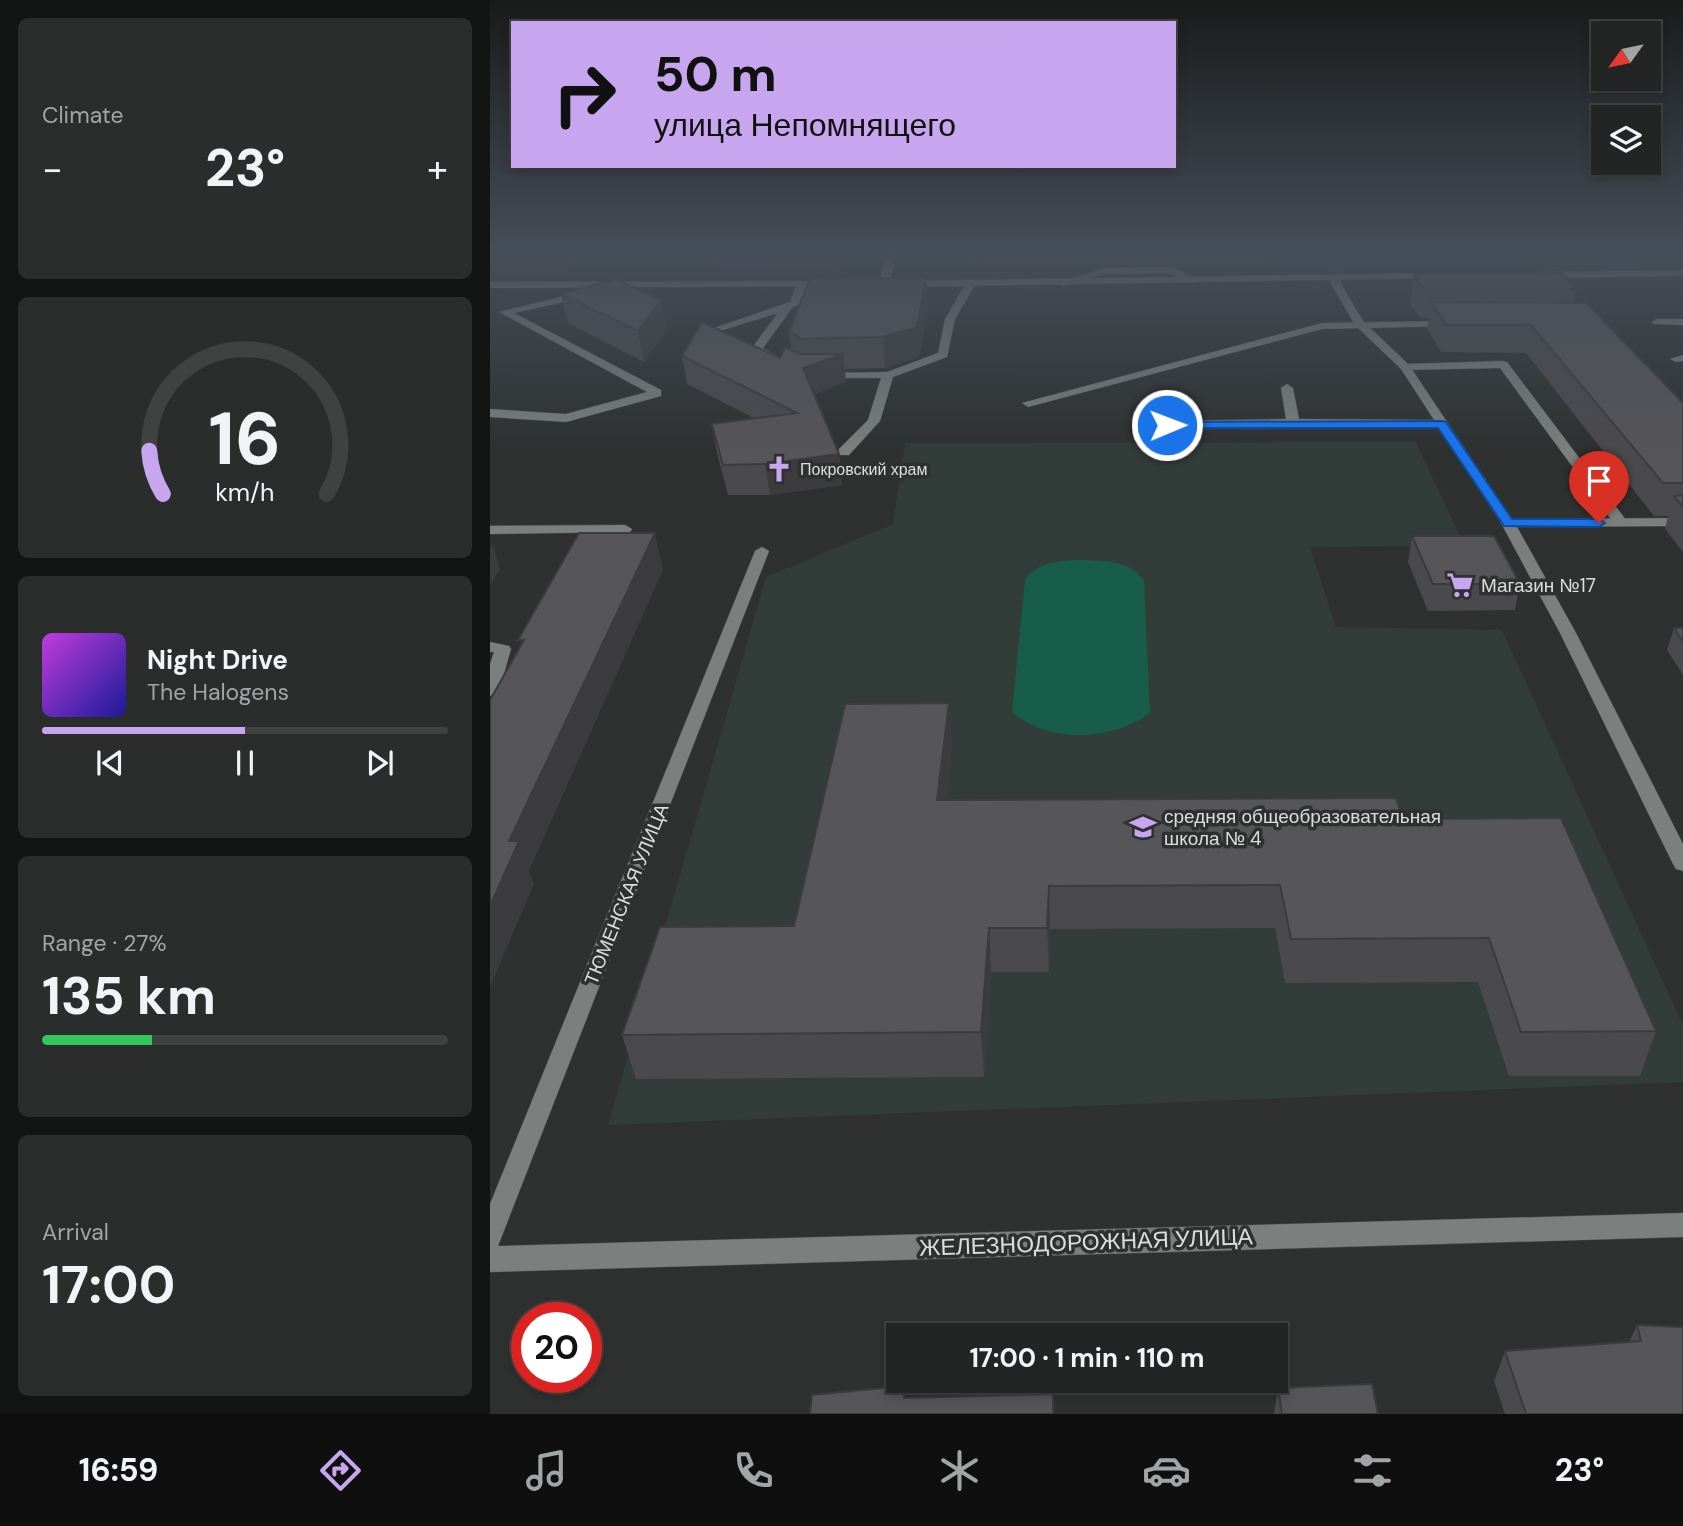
<!DOCTYPE html>
<html lang="en">
<head>
<meta charset="utf-8">
<style>
	:root { --surface:#222524; --page:#2a2d2c; --text:#f1f3f6; --muted:#a2a5a6; --line:#3f4241; --accent:#c8a6ef }
	body { margin:0; font-family:"DM Sans",sans-serif; background:var(--page); color:var(--text); height:100vh; display:flex; flex-direction:column; font-size:26px; white-space:nowrap }
	* { box-sizing:border-box; margin:0 }
	p { font-size:23px; color:var(--muted) }
	.icon { flex:none; width:38px; height:38px; fill:none; stroke:currentColor; stroke-width:2; stroke-linecap:round; stroke-linejoin:round }
	.map { position:relative; flex:1; overflow:hidden }
	.panel { display:flex; flex-direction:column; gap:18px; padding:18px; background:#131414; width:490px }
	.panel>* { flex:none }
	.top-card { position:absolute; left:21px; top:21px; width:665px; height:147px; border-radius:0px; box-shadow:0 4px 10px #0003,0 0 0 2px var(--line); background:#c8a6ef; color:#111; overflow:hidden }
	.needle { width:46px; rotate:237deg }
	.buttons { position:absolute; left:1101px; top:21px; display:grid; gap:14px }
	.buttons a { display:grid; place-items:center; width:70px; height:70px; border-radius:0px; background:var(--surface); box-shadow:0 4px 10px #0003,0 0 0 2px var(--line); font-size:35px }
	.speed { position:absolute; left:21px; top:1302px; display:flex; gap:14px; font-size:35px; font-weight:700; text-align:center }
	.speed>* { display:grid; place-content:center; width:91px; height:91px; border-radius:50%; background:var(--surface); box-shadow:0 4px 10px #0003,0 0 0 2px var(--line); line-height:1 }
	.speed .limit { border:10px solid #d22; background:#fff; color:#111 }
	.pin { position:absolute; display:grid; place-items:center; width:60px; height:60px; color:#fff; margin:-72px -30px; border-radius:50% 50% 50% 0; rotate:-45deg; box-shadow:0 0 7px #0007 }
	.pin .icon { rotate:45deg }
	.me { position:absolute; width:77px; margin:-38px; rotate:89deg; stroke-linejoin:round; filter:drop-shadow(0 0 5px #0008) }
	.turn { display:flex; align-items:center; gap:24px; height:147px; padding:0 28px; font-size:32px }
	.turn .icon { width:91px; height:91px; stroke-width:2.5 }
	.turn b { display:block; font-size:49px; line-height:60px }
	.big { font-size:52px; font-weight:700; line-height:1.1 }
	.panel .tile { flex:1; display:flex; flex-direction:column; justify-content:center; gap:10px; min-width:0; padding:0 24px; border-radius:10px; background:var(--page) }
	.panel .dial { align-items:center; gap:0 }
	.dial svg { height:182px; overflow:visible; fill:none; stroke:var(--line); stroke-width:7; stroke-linecap:round; text-anchor:middle }
	.dial text { fill:var(--text); stroke:none }
	.song { display:flex; align-items:center; gap:21px }
	.cover { width:84px; height:84px; border-radius:10px; background:linear-gradient(135deg,hsl(290 70% 55%),hsl(240 70% 35%)) }
	.played { height:7px; border-radius:4px; background:linear-gradient(90deg,var(--accent) 50%,var(--line) 50%) }
	.keys { display:flex; justify-content:space-around; direction:ltr }
	.heat { display:flex; justify-content:space-between; align-items:center; font-size:38px; direction:ltr }
	.charge { height:10px; border-radius:5px; background:linear-gradient(90deg,#34c759 27%,var(--line) 0) }
	.trip { position:absolute; left:396px; top:1323px; width:402px; height:70px; border-radius:0px; background:var(--surface); box-shadow:0 4px 10px #0003,0 0 0 2px var(--line); font-weight:700; line-height:70px; text-align:center }
	.menu { display:flex; height:112px; justify-content:space-around; align-items:center; background:#0e0f0e; color:var(--muted) }
	.menu .icon { width:49px; height:49px }
	.menu .selected { color:var(--accent) }
	.menu b { font-size:32px; color:var(--text) }
	main { display:flex; flex:1; min-height:0 }
	.map>svg:first-child { display:block }
	.built { fill:#323c38 }
	.green { fill:#185d49 }
	.lines { fill:none; stroke-linecap:round; stroke-linejoin:round }
	.service-casing { stroke:#494c4b; stroke-width:1 }
	.minor-casing { stroke:#494c4b; stroke-width:1 }
	.tertiary-casing { stroke:#494c4b; stroke-width:1 }
	.secondary-casing { stroke:#494c4b; stroke-width:1 }
	.service { fill:#7b7f7d; fill-rule:evenodd }
	.minor { fill:#7b7f7d; fill-rule:evenodd }
	.tertiary { fill:#7b7f7d; fill-rule:evenodd }
	.secondary { fill:#7b7f7d; fill-rule:evenodd }
	.wall { fill:#4a494c }
	.shaded-wall { fill:#3c3c3e }
	.building { fill:#565558; stroke:#3c3c3e; stroke-width:2 }
	.route { fill:#1a73e8; stroke:#114b97; stroke-width:2 }
	.labels { text-anchor:middle; stroke-width:7; stroke-linejoin:round; paint-order:stroke }
	.far-poi-label { font-size:16px; fill:#dcdedd; stroke:#2e3130; text-anchor:start }
	.poi-label { font-size:19px; fill:#dcdedd; stroke:#2e3130; text-anchor:start }
	.street-label { font-size:19px; fill:#dcdedd; stroke:#2e3130 }
	.near-street-label { font-size:23px; fill:#dcdedd; stroke:#2e3130 }
</style>
</head>
<body>
<main>
<section class="panel">
<div class="tile"><p>Climate</p>
<div class="heat"><a>−</a><b class="big">23°</b><a>+</a></div>
</div>
<div class="tile dial"><svg viewBox="0 0 100 80">
<path d="M14 69A42 42 0 1 1 86 69"/>
<path d="M14 69A42 42 0 0 1 8 50" stroke="#c8a6ef"/>
<text x="50" y="56" font-size="32" font-weight="700">16</text>
<text x="50" y="72" font-size="11">km/h</text>
</svg></div>
<div class="tile">
<div class="song"><i class="cover"></i><div><b>Night Drive</b><p>The Halogens</p></div></div>
<div class="played"></div>
<div class="keys"><svg class="icon" aria-label="previous" viewBox="0 0 24 24"><path d="M18 5L8 12l10 7zM5 5v14"/></svg><svg class="icon" aria-label="pause" viewBox="0 0 24 24"><path d="M8 5v14M16 5v14"/></svg><svg class="icon" aria-label="next" viewBox="0 0 24 24"><path d="M6 5l10 7-10 7zM19 5v14"/></svg></div>
</div>
<div class="tile"><p>Range · 27%</p><b class="big">135 km</b><div class="charge"></div></div>
<div class="tile"><p>Arrival</p><b class="big">17:00</b></div>
</section>
<div class="map">
<svg width="1193" height="1414" viewBox="0 0 1193 1414">
	<rect width="100%" height="100%" fill="#2e3130"/>
	<path class="built" d="M 926,442 L 974,545 L 820,547 L 846,627 L 1012,630 L 1193,1025 L 1193,1082 L 118,1125 L 276,577 L 403,524 L 415,443 Z"/>
	<g class="green">
		<path d="M 787,252 L 1193,252 L 1193,265 L 792,267 Z"/>
		<path d="M 598,560 C 619,561 641,562 654,580 L 660,713 C 623,741 558,744 522,712 L 535,579 C 550,560 575,560 598,560 Z"/>
	</g>
	<g class="lines">
		<g class="service-casing">
			<g id="service">
				<path d="M 682,267 L 710,281 L 702,283 L 680,273 L 615,274 L 573,286 L 568,283 L 615,268 Z"/>
				<path d="M 308,281 L 317,283 L 309,304 L 302,308 L 273,348 L 288,357 L 288,361 L 280,361 L 261,349 L 288,313 L 223,333 L 218,330 L 300,302 Z"/>
				<path d="M 480,282 L 485,285 L 465,319 L 457,357 L 403,377 L 390,421 L 359,455 L 349,455 L 349,449 L 378,420 L 391,378 L 332,378 L 328,377 L 328,373 L 397,372 L 448,353 L 455,319 L 475,285 Z"/>
				<path d="M 90,288 L 99,290 L 74,302 L 24,313 L 171,390 L 171,396 L 76,422 L 0,417 L 0,409 L 76,414 L 157,392 L 9,312 L 67,298 Z"/>
				<path d="M 1167,319 L 1193,319 L 1193,325 L 1163,324 L 1162,322 Z"/>
				<path d="M 962,321 L 966,322 L 966,326 L 832,329 L 538,407 L 532,403 L 832,323 Z"/>
				<path d="M 1193,355 L 1193,361 L 1186,362 L 1180,359 Z"/>
				<path d="M 1013,361 L 1017,362 L 1136,520 L 1136,526 L 1126,526 L 1010,368 L 915,370 L 909,367 L 915,364 Z"/>
				<path d="M 797,384 L 803,388 L 809,419 L 952,420 L 958,424 L 952,428 L 677,429 L 671,425 L 677,421 L 796,419 L 791,388 Z"/>
				<path d="M 0,642 L 19,646 L 21,649 L 9,691 L 0,696 L 0,664 L 4,652 L 0,652 Z"/>
			</g>
		</g>
		<g class="minor-casing">
			<g id="minor">
				<path d="M 135,525 L 142,529 L 140,532 L 0,534 L 0,526 Z"/>
				<path d="M 272,547 L 279,551 L 8,1246 L 1193,1213 L 1193,1237 L 0,1272 L 0,1204 L 265,551 Z"/>
			</g>
		</g>
		<g class="tertiary-casing">
			<path id="tertiary" d="M 846,275 L 854,277 L 850,282 L 873,321 L 919,365 L 1022,519 L 1193,518 L 1193,526 L 1027,527 L 1086,633 L 1193,844 L 1193,871 L 1186,869 L 1183,864 L 1070,633 L 1011,523 L 911,369 L 865,325 L 840,282 Z"/>
		</g>
		<g class="secondary-casing">
			<g id="secondary">
				<path d="M 397,252 L 407,252 L 399,284 L 394,287 L 389,284 Z"/>
				<path d="M 1193,270 L 1193,276 L 1050,278 L 1045,275 L 1050,272 Z"/>
				<path d="M 948,273 L 953,276 L 951,278 L 413,287 L 408,284 L 413,281 Z"/>
				<path d="M 343,281 L 344,283 L 339,286 L 0,288 L 0,282 Z"/>
			</g>
		</g>
		<use href="#service" class="service"/>
		<use href="#minor" class="minor"/>
		<use href="#tertiary" class="tertiary"/>
		<use href="#secondary" class="secondary"/>
	</g>
	<g class="wall">
		<path d="M 0,252 L 92,252 L 78,266 L 0,266 Z"/>
		<path d="M 353,252 L 348,268 L 226,267 L 224,254 Z"/>
		<path d="M 479,252 L 771,252 L 770,260 L 479,262 Z"/>
		<path d="M 924,274 L 1086,289 L 1083,303 L 1193,403 L 1193,552 L 1175,529 L 1178,516 L 1164,516 L 1036,353 L 951,352 L 937,329 L 939,318 L 930,318 L 920,303 Z"/>
		<path d="M 436,278 L 438,306 L 429,357 L 395,368 L 355,369 L 356,382 L 324,394 L 349,454 L 352,485 L 280,495 L 238,495 L 227,453 L 222,424 L 264,418 L 197,384 L 192,356 L 290,358 L 301,350 L 299,332 Z"/>
		<path d="M 71,294 L 177,329 L 154,362 L 78,323 Z"/>
		<path d="M 922,536 L 1030,584 L 1025,610 L 938,611 L 918,562 Z"/>
		<path d="M 1184,628 L 1193,628 L 1193,675 L 1177,650 Z"/>
		<path d="M 462,744 L 456,800 L 913,819 L 1166,1031 L 1150,1076 L 1019,1076 L 988,982 L 795,983 L 785,928 L 560,929 L 559,972 L 501,972 L 494,1077 L 146,1079 L 132,1035 L 304,926 Z"/>
		<path d="M 1147,1325 L 1193,1414 L 1015,1414 L 1004,1381 L 1015,1351 L 1139,1342 Z"/>
		<path d="M 788,1388 L 888,1414 L 784,1414 Z"/>
	</g>
	<g class="shaded-wall">
		<path d="M 75,252 L 92,252 L 78,266 Z"/>
		<path d="M 348,252 L 353,252 L 348,268 L 347,255 Z"/>
		<path d="M 436,278 L 438,306 L 429,357 L 395,368 L 393,337 Z"/>
		<path d="M 171,300 L 177,329 L 154,362 L 148,331 Z"/>
		<path d="M 353,354 L 356,382 L 317,396 L 313,368 Z"/>
		<path d="M 349,454 L 352,485 L 280,495 L 275,464 Z"/>
		<path d="M 165,533 L 173,570 L 39,871 L 44,884 L 0,987 L 0,906 L 19,841 Z"/>
		<path d="M 3,544 L 10,570 L 0,585 L 0,548 Z"/>
		<path d="M 459,703 L 462,744 L 451,842 L 447,800 Z"/>
		<path d="M 559,886 L 560,929 L 559,972 L 557,928 Z"/>
		<path d="M 499,928 L 501,972 L 494,1077 L 491,1032 Z"/>
	</g>
	<g class="building">
		<path d="M 226,252 L 348,252 L 347,255 L 224,254 Z"/>
		<path d="M 479,252 L 616,252 L 479,253 Z"/>
		<path d="M 1071,273 L 1086,289 L 934,289 L 924,274 Z"/>
		<path d="M 436,278 L 427,327 L 393,337 L 312,339 L 299,332 L 320,279 Z"/>
		<path d="M 126,279 L 171,300 L 148,331 L 71,294 Z"/>
		<path d="M 941,302 L 1096,303 L 1193,403 L 1193,483 L 1173,483 L 1041,325 L 956,325 Z"/>
		<path d="M 212,322 L 290,358 L 295,347 L 309,354 L 353,354 L 313,368 L 349,454 L 275,464 L 233,465 L 222,424 L 307,413 L 192,356 Z"/>
		<path d="M 1193,495 L 1193,507 L 1184,496 Z"/>
		<path d="M 89,533 L 165,533 L 19,841 L 29,841 L 0,906 L 0,700 L 34,640 L 28,640 Z"/>
		<path d="M 922,536 L 1004,536 L 1030,584 L 943,584 Z"/>
		<path d="M 1184,628 L 1193,628 L 1193,642 Z"/>
		<path d="M 459,703 L 447,800 L 906,798 L 913,819 L 1071,818 L 1166,1031 L 1031,1032 L 999,938 L 801,939 L 790,885 L 559,886 L 557,928 L 499,928 L 491,1032 L 132,1035 L 170,927 L 304,926 L 355,704 Z"/>
		<path d="M 1147,1325 L 1193,1327 L 1193,1414 L 1036,1414 L 1015,1351 L 1151,1341 Z"/>
		<path d="M 882,1384 L 888,1414 L 792,1414 L 788,1388 Z"/>
		<path d="M 414,1386 L 414,1398 L 563,1394 L 563,1414 L 320,1414 L 322,1395 Z"/>
	</g>
	<linearGradient id="sky" x2="0" y2="1"><stop stop-color="#191b1a"/><stop offset="0.56" stop-color="#464e59"/><stop offset="1" stop-color="#464e59" stop-opacity="0"/></linearGradient>
	<rect width="1193" height="450" fill="url(#sky)"/>
	<path class="route" d="M 952,421 L 956,422 L 1022,519 L 1109,519 L 1115,523 L 1109,527 L 1014,526 L 948,428 L 677,428 L 672,425 L 677,422 Z"/>
	<defs>
		<g id="church-bare" transform="scale(2.1)"><path d="M-1.2-6h2.4v3.5h3.3v2.4h-3.3V6h-2.4V-.1h-3.3v-2.4h3.3Z" fill="#c8a6ef" stroke="#2e3130" stroke-width="2.5" paint-order="stroke"/></g>
		<g id="supermarket-bare" transform="scale(2.1)"><path d="M-6-5.5h2.5l.6 2H6L4.5 2H-2.5L-4.4-4H-6ZM-1.5 3.2a1.3 1.3 0 1 0 .1 0ZM3 3.2a1.3 1.3 0 1 0 .1 0Z" fill="#c8a6ef" stroke="#2e3130" stroke-width="2.5" paint-order="stroke"/></g>
		<g id="school-bare" transform="scale(2.1)"><path d="M0-5L7-2L0 1L-7-2ZM-4 1L0 2.5L4 1V4Q0 6-4 4Z" fill="#c8a6ef" stroke="#2e3130" stroke-width="2.5" paint-order="stroke"/></g>
	</defs>
	<g fill-rule="evenodd">
		<use href="#church-bare" x="289" y="469"/>
		<use href="#supermarket-bare" x="970" y="585"/>
		<use href="#school-bare" x="653" y="827"/>
	</g>
	<g class="labels">
		<g class="far-poi-label">
			<text x="310" y="475">Покровский храм</text>
		</g>
		<g class="poi-label">
			<text x="991" y="592">Магазин №17</text>
			<text x="674" y="823">средняя общеобразовательная<tspan x="674" dy="22">школа № 4</tspan></text>
		</g>
		<g class="street-label">
			<text transform="translate(136 894) rotate(-68)" y="7">ТЮМЕНСКАЯ УЛИЦА</text>
		</g>
		<g class="near-street-label">
			<text transform="translate(596 1242) rotate(-2)" y="8">ЖЕЛЕЗНОДОРОЖНАЯ УЛИЦА</text>
		</g>
	</g>
</svg>
<div class="buttons">
<a><svg class="needle" viewBox="-14 -14 28 28"><path d="M0-13l5 13h-10z" fill="#e53935"/><path d="M0 13l5-13h-10z" fill="#a2a5a6"/></svg></a>
<a><svg class="icon" aria-label="layers" viewBox="0 0 24 24"><path d="M12 4l9 5-9 5-9-5zM3 14l9 5 9-5"/></svg></a>
</div>
<div class="speed"><div class="limit">20</div></div>
<div class="pin" style="left:1109px;top:523px;background:#d93025"><svg class="icon" aria-label="arrive" viewBox="0 0 24 24"><path d="M6 21V4h12l-3 4 3 4H6"/></svg></div>
<svg class="me" style="left:677px;top:425px" viewBox="-20 -20 40 40"><circle r="17" fill="#1a73e8" stroke="#fff" stroke-width="3"/><path d="M0-11L8 9 0 5-8 9z" fill="#fff"/></svg>
<div class="trip">17:00 · 1 min · 110 m</div>
<div class="top-card">
<div class="turn"><svg class="icon" aria-label="right" viewBox="0 0 24 24"><path d="M7 20v-9h11M14 6l5 5-5 5"/></svg><div><b>50 m</b>улица Непомнящего</div></div>
</div>
</div>
</main>
<nav class="menu">
<b>16:59</b>
<svg class="icon selected" aria-label="directions" viewBox="0 0 24 24"><path d="M12 3l9 9-9 9-9-9zM9 14v-3h6M13 9l2 2-2 2"/></svg>
<svg class="icon" aria-label="music" viewBox="0 0 24 24"><path d="M9 18V5l10-2v13"/><circle cx="6" cy="18" r="3"/><circle cx="16" cy="16" r="3"/></svg>
<svg class="icon" aria-label="phone" viewBox="0 0 24 24"><path d="M5 4h4l2 5-3 2q2 4 5 5l2-3 5 2v4C11 20 4 13 5 4z"/></svg>
<svg class="icon" aria-label="climate" viewBox="0 0 24 24"><path d="M12 3v18M4 7l16 10M4 17L20 7"/></svg>
<svg class="icon" aria-label="car" viewBox="0 0 24 24"><path d="M5 17H2v-5l4-1 3-4h7l3 4 3 1v5h-3M9 17h6M6 11h13"/><circle cx="7" cy="17" r="2"/><circle cx="17" cy="17" r="2"/></svg>
<svg class="icon" aria-label="filters" viewBox="0 0 24 24"><path d="M4 7h16M4 17h16"/><circle cx="9" cy="7" r="2"/><circle cx="15" cy="17" r="2"/></svg>
<b>23°</b>
</nav>
</body>
</html>
